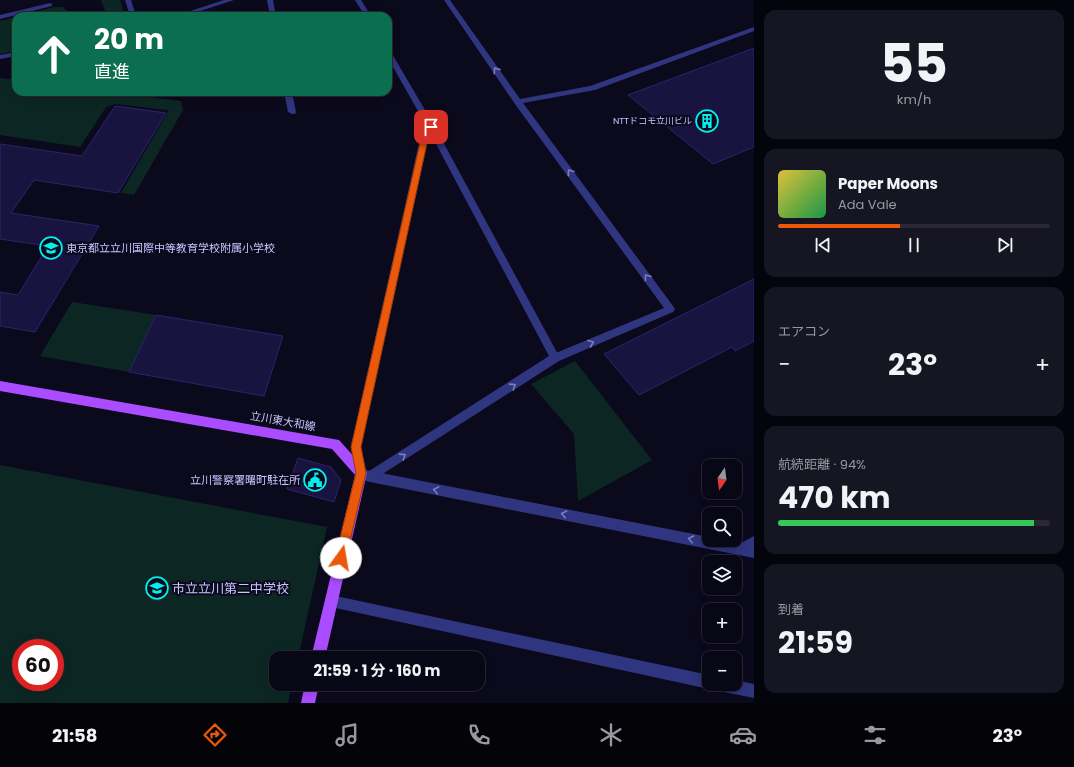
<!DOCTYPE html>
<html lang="ja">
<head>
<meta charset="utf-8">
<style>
	:root { --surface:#080715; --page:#161522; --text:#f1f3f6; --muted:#9899a0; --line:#292834; --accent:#ea580c }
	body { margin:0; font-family:Poppins,"Noto Sans JP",sans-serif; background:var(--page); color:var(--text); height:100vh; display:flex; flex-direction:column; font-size:15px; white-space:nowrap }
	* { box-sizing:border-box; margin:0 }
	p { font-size:13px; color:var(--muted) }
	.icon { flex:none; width:22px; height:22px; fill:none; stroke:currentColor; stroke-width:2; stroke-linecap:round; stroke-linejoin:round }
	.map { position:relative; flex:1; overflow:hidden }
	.side { display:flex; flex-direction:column; gap:10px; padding:10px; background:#04040c; width:320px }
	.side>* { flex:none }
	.guide { position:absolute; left:12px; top:12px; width:380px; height:84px; border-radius:12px; box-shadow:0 2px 10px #0003,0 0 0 1px var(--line); background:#0b6e4f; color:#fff; overflow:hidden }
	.needle { width:26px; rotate:194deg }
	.buttons { position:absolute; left:702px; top:459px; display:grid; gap:8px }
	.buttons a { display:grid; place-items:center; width:40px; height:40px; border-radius:8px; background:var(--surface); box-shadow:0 2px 10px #0003,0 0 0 1px var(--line); font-size:20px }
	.speed { position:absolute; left:12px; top:639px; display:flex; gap:8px; font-size:20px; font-weight:700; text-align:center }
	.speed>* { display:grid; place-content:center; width:52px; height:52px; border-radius:50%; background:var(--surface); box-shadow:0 2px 10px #0003,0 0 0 1px var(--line); line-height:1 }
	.speed .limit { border:6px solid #d22; background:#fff; color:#111 }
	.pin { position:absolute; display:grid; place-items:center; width:34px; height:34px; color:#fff; margin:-17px; border-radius:8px; box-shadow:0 2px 6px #0006 }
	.me { position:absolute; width:44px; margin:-22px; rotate:13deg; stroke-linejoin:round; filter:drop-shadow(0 0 3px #0008) }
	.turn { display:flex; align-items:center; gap:14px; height:84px; padding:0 16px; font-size:18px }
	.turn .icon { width:52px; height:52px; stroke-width:2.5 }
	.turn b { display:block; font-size:28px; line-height:34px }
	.big { font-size:30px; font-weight:700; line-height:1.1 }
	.side .card { flex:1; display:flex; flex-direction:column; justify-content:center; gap:6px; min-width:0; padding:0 14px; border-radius:12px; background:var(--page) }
	.side .dial { align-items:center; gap:0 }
	.dial b { font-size:52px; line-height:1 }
	.song { display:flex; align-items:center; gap:12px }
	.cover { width:48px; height:48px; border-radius:6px; background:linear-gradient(135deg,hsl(50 70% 55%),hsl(140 70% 35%)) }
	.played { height:4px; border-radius:2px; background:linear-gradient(90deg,var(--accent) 45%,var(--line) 45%) }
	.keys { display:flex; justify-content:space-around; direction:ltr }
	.heat { display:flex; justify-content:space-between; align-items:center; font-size:22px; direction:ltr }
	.charge { height:6px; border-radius:3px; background:linear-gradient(90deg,#34c759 94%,var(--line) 0) }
	.trip { position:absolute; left:269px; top:651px; width:216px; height:40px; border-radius:12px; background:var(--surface); box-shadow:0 2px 10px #0003,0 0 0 1px var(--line); font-weight:700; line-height:40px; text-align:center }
	.dock { display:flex; height:64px; justify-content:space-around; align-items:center; background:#030308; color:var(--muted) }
	.dock .icon { width:28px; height:28px }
	.dock .selected { color:var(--accent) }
	.dock b { font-size:18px; color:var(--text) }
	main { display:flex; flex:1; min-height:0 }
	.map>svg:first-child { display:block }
	.green { fill:#0c2723; fill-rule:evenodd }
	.building { fill:#18143f; stroke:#2b246d }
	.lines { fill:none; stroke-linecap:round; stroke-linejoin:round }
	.service { fill:#303580; fill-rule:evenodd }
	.minor { fill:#303580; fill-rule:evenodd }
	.primary { fill:#aa4cff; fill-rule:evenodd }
	.oneway { stroke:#7b7dc0 }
	.route { fill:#ea580c; stroke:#983908 }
	.labels { text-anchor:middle; stroke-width:4; stroke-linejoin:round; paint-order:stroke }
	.far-poi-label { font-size:9px; fill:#c6c5ff; stroke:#0b091c; text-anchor:end }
	.poi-label { font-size:11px; fill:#c6c5ff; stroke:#0b091c; text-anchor:start }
	.street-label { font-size:11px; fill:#c6c5ff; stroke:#0b091c }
	.near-poi-label { font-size:13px; fill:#c6c5ff; stroke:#0b091c; text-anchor:start }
</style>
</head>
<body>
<main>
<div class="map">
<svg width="754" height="703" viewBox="0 0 754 703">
	<rect width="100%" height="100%" fill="#0b091c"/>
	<g class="green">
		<path d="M 101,0 L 120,0 L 125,16 L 107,16 Z"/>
		<path d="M 54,7 L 63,7 L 67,11 L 66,16 L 19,16 Z"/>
		<path d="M 16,17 L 16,51 L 0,54 L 0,21 Z"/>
		<path d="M 0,78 L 16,80 L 16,92 L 111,92 L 181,101 L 183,110 L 134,195 L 121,193 L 169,110 L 115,104 L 106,107 L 80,147 L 0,135 Z"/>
		<path d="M 72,302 L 156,315 L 129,372 L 40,356 Z"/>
		<path d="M 575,361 L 652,460 L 578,501 L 574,434 L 531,384 Z"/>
		<path d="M 0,465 L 327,527 L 298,658 L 276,658 L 276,684 L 292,684 L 288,703 L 0,703 ZM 21,648 L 55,648 L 55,682 L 21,682 Z"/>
	</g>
	<g class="building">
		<path d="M 754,48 L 754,147 L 713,164 L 628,95 Z"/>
		<path d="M 115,106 L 166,113 L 118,193 L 34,180 L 11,213 L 99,226 L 35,332 L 0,326 L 0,292 L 18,295 L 48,246 L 0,239 L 0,144 L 82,156 Z"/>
		<path d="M 754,279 L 754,341 L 735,351 L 732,347 L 639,395 L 604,354 Z"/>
		<path d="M 156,315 L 283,336 L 264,396 L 129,372 Z"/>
		<path d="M 298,458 L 331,467 L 341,480 L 334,502 L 287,489 Z"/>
	</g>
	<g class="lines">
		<g class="service">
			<path d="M 267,0 L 273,0 L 276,16 L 270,16 Z"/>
			<path d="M 50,3 L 52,4 L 52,6 L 0,19 L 0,15 Z"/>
			<path d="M 284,92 L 292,92 L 296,112 L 295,114 L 292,114 L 288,112 Z"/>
			<path d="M 428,125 L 431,125 L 435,127 L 560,358 L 559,361 L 370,482 L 366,481 L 364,477 L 366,473 L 549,356 L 427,127 Z"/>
			<path d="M 331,595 L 709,675 L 709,684 L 735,684 L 735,680 L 754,684 L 754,698 L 719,691 L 713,687 L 709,689 L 331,607 L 327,605 L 325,601 L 327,597 Z"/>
		</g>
		<g class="minor">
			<path d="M 125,0 L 131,0 L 136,16 L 130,16 Z"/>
			<path d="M 224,0 L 234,0 L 185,16 L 175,16 Z"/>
			<path d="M 355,0 L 361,0 L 371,16 L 365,16 Z"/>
			<path d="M 444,0 L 450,0 L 520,99 L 590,86 L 754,27 L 754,31 L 595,90 L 523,103 L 673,306 L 675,309 L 673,312 L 559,361 L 555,362 L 551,361 L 550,358 L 551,355 L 664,308 L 515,104 Z"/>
			<path d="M 388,50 L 391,52 L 435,127 L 429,135 L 361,447 L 366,470 L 709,537 L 709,540 L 723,540 L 741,543 L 754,536 L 754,558 L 370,482 L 357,477 L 351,447 L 421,134 L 427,127 L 388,58 Z"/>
			<path d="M 16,52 L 16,56 L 0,59 L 0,55 Z"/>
		</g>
		<g class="primary">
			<path d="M 0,381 L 339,440 L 365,469 L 367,473 L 325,658 L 311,658 L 355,475 L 332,449 L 0,391 Z"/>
			<path d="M 305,684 L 319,684 L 315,703 L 301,703 Z"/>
		</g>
	</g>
	<defs><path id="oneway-chevron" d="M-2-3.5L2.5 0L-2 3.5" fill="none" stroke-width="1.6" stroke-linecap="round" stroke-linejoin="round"/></defs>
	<g class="oneway">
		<use href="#oneway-chevron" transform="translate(496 70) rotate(-125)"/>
		<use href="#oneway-chevron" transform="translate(570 172) rotate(-126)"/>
		<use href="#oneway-chevron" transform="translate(647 277) rotate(-126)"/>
		<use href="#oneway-chevron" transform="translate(591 343) rotate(-22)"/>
		<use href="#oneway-chevron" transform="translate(513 386) rotate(-33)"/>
		<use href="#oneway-chevron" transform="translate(403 456) rotate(-33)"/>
		<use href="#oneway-chevron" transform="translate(436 490) rotate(-169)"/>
		<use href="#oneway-chevron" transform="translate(564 514) rotate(-169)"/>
		<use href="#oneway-chevron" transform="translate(691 539) rotate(-169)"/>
	</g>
	<path class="route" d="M 429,125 L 434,125 L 435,127 L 429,134 L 361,447 L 366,473 L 346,558 L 345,562 L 341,564 L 337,562 L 335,558 L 356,473 L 351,447 L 422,134 Z"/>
	<defs>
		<g id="building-ring" transform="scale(1.15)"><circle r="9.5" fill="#0b091c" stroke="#00f0f0" stroke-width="1.5"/><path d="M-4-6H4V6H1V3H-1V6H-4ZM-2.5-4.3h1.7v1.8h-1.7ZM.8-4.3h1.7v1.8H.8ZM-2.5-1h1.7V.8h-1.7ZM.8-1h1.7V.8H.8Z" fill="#00f0f0"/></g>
		<g id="school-ring" transform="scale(1.15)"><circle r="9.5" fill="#0b091c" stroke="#00f0f0" stroke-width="1.5"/><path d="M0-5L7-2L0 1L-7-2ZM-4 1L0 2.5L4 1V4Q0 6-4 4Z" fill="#00f0f0"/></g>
		<g id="civic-ring" transform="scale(1.15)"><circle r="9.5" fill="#0b091c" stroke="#00f0f0" stroke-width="1.5"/><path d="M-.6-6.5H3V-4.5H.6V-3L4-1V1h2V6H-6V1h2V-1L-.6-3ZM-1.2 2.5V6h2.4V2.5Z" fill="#00f0f0"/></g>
	</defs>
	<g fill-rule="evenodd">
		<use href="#building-ring" x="707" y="121"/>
		<use href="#school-ring" x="51" y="248"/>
		<use href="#civic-ring" x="315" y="480"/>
		<use href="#school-ring" x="157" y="588"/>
	</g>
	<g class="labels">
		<g class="far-poi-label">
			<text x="692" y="124">NTTドコモ立川ビル</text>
		</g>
		<g class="poi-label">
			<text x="66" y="252">東京都立立川国際中等教育学校附属小学校</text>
			<text x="300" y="484" text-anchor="end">立川警察署曙町駐在所</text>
		</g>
		<g class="street-label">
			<text transform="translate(283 421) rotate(10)" y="4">立川東大和線</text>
		</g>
		<g class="near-poi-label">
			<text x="172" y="593">市立立川第二中学校</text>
		</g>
	</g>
</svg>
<div class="buttons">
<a><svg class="needle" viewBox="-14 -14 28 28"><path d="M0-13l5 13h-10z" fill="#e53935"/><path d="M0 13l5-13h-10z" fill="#9899a0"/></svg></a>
<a><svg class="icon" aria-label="search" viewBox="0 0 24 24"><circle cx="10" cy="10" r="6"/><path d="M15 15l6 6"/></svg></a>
<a><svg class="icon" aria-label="layers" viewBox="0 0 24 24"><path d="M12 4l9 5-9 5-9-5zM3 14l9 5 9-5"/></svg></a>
<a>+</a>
<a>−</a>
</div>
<div class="speed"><div class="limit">60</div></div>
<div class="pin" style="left:431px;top:127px;background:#d93025"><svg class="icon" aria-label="arrive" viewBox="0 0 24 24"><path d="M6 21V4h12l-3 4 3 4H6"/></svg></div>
<svg class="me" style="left:341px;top:558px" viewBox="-20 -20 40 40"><circle r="19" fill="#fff"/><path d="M0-13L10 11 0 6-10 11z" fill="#ea580c"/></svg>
<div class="trip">21:59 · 1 分 · 160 m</div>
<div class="guide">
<div class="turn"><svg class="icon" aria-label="ahead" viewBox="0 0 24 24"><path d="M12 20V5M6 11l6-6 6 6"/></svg><div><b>20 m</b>直進</div></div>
</div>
</div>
<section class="side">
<div class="card dial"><b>55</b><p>km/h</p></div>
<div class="card">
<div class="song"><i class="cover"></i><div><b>Paper Moons</b><p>Ada Vale</p></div></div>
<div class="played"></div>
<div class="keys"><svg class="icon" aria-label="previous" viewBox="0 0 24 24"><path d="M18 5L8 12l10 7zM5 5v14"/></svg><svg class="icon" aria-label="pause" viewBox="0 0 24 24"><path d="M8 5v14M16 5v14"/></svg><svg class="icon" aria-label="next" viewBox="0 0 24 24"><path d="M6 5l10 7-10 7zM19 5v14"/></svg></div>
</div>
<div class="card"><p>エアコン</p>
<div class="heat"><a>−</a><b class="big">23°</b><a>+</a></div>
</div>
<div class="card"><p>航続距離 · 94%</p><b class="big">470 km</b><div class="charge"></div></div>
<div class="card"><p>到着</p><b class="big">21:59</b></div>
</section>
</main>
<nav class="dock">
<b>21:58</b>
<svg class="icon selected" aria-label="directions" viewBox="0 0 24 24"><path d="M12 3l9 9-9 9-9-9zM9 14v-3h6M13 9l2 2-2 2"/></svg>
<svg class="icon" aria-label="music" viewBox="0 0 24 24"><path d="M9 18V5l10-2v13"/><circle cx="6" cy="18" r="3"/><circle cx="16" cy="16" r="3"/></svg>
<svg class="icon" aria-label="phone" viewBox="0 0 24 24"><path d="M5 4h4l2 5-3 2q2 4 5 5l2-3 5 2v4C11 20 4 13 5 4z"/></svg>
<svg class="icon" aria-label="climate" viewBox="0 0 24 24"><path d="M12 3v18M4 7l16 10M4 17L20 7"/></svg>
<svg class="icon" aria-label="car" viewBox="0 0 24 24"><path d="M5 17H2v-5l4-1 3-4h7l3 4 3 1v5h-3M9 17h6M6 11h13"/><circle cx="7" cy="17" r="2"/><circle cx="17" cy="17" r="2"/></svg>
<svg class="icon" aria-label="filters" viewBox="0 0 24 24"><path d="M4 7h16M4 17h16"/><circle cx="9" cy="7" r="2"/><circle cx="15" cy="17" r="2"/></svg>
<b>23°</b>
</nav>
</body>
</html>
